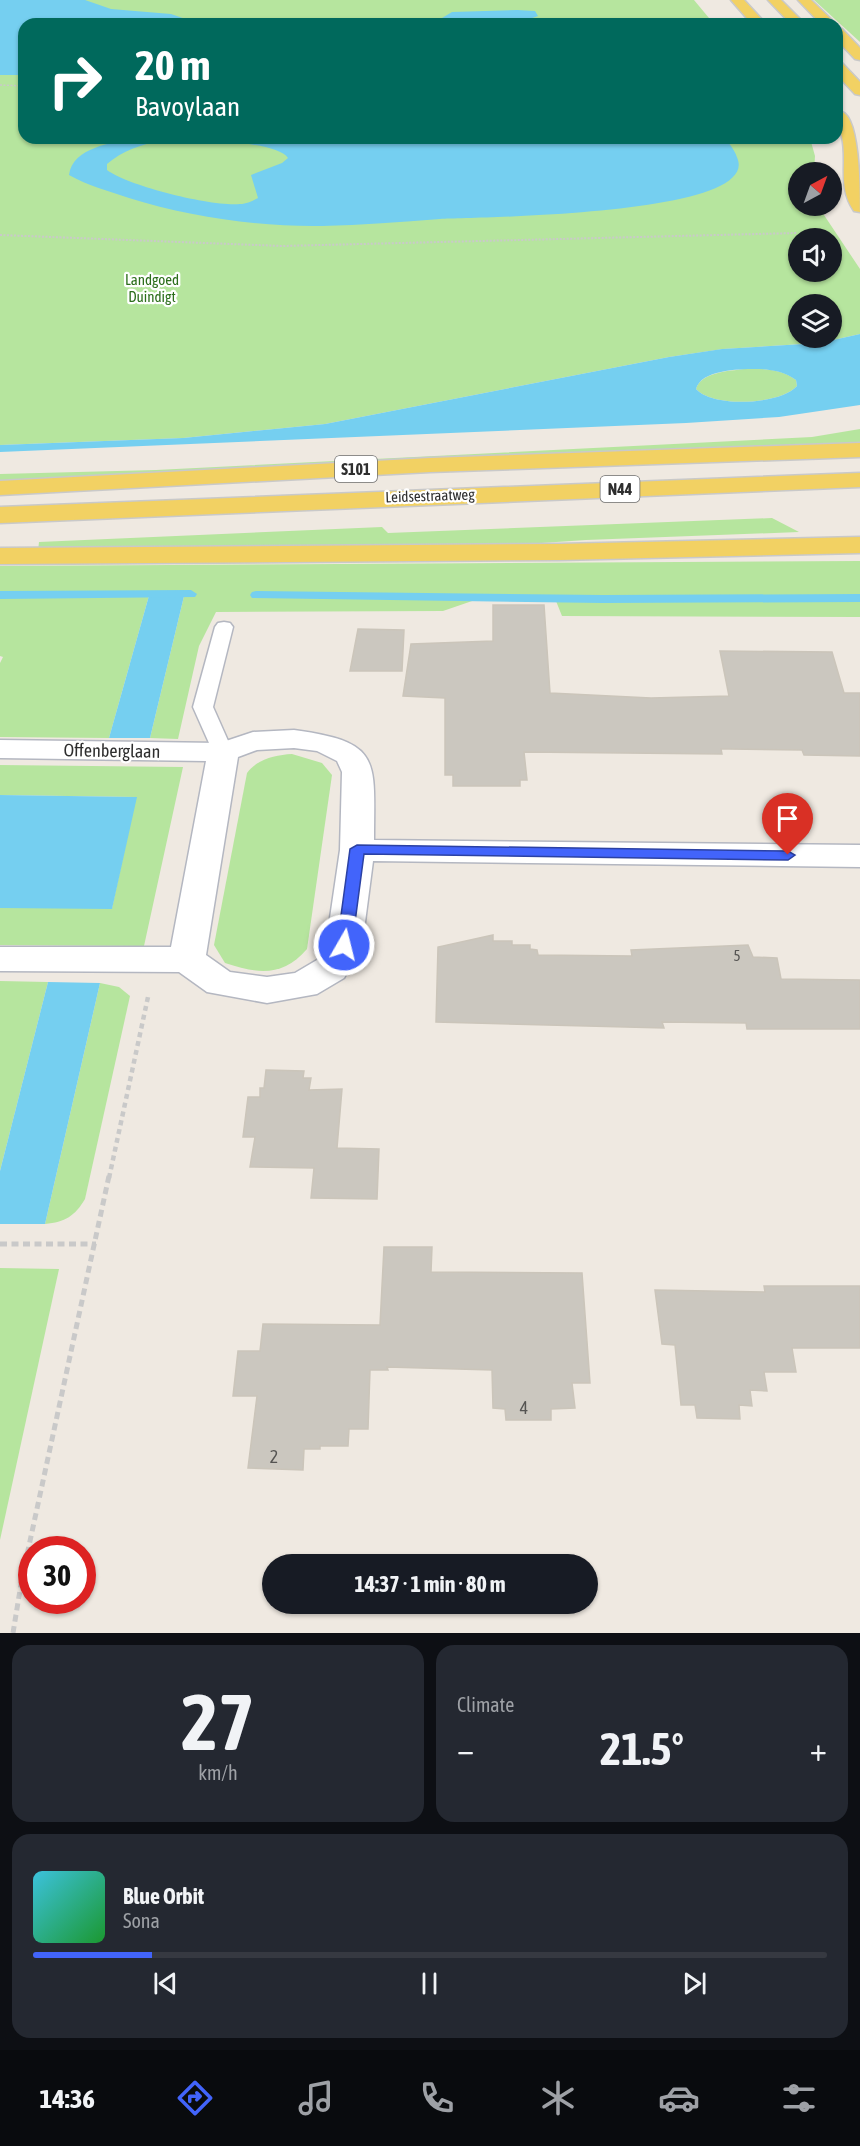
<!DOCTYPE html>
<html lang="en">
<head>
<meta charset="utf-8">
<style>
	:root { --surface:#171b24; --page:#242831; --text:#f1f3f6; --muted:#9ea1a6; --line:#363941; --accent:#4264fb }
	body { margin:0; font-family:"Asap Condensed",sans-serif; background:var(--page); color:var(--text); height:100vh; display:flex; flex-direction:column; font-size:22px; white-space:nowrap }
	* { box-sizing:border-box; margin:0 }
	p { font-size:20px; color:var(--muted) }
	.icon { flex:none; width:33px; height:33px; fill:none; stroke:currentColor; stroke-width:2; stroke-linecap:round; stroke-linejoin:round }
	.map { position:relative; height:1633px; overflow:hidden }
	.details { display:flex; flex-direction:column; gap:12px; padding:12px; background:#0d0f14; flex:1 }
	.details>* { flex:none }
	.banner { position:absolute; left:18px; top:18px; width:825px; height:126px; border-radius:18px; box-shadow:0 2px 4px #0004; background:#00695c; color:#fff; overflow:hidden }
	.needle { width:39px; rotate:41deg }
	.buttons { position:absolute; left:788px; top:162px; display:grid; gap:12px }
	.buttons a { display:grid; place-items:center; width:54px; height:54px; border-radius:50%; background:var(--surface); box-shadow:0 2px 4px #0004; font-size:30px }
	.speed { position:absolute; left:18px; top:1536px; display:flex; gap:12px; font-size:30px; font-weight:700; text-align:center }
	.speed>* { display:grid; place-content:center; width:78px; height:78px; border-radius:50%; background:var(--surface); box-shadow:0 2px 4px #0004; line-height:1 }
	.speed .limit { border:9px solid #d22; background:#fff; color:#111 }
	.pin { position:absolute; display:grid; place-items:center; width:51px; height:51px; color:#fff; margin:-62px -26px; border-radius:50% 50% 50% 0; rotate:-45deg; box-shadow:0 0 6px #0007 }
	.pin .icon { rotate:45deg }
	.me { position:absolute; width:66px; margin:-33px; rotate:8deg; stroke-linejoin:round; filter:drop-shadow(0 0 4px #0008) }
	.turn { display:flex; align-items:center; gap:21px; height:126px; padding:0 18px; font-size:27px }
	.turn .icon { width:78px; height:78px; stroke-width:2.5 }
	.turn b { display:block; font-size:42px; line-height:51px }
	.big { font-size:45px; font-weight:700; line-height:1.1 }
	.details .widget { flex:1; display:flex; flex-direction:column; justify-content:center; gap:9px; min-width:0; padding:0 21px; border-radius:18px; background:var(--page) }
	.details .dial { align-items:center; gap:0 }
	.dial b { font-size:78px; line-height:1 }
	.song { display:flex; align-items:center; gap:18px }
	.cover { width:72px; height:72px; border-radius:9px; background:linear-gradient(135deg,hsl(190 70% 55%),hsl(130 70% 35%)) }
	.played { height:6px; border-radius:3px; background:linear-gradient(90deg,var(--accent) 15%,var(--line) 15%) }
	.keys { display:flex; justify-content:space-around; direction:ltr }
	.heat { display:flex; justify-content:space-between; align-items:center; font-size:33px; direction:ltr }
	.details .tiles { flex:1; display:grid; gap:12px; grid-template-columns:1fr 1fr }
	.widget:last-child { grid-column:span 2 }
	.trip { position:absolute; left:262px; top:1554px; width:336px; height:60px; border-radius:30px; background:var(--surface); box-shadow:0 2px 4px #0004; font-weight:700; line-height:60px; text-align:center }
	.tabs { display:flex; height:96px; justify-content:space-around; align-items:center; background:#090b0e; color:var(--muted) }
	.tabs .icon { width:42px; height:42px }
	.tabs .on { color:var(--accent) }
	.tabs b { font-size:27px; color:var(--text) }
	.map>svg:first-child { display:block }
	.green { fill:#b6e59e; fill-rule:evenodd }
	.water { fill:#75cff0; fill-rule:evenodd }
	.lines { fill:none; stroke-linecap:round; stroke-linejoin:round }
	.stream { fill:#75cff0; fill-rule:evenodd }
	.building { fill:#cbc7bf; stroke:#cbc5ba; stroke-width:1.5 }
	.lane-casing { stroke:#b4b7c1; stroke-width:3 }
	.street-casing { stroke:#b4b7c1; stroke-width:3 }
	.primary-casing { stroke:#c9c9c9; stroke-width:3 }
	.path-far3 { stroke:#c9c9c9; stroke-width:1.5; stroke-dasharray:2 1.5; stroke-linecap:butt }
	.path-far2 { stroke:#c9c9c9; stroke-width:2; stroke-dasharray:2 1.5; stroke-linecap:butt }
	.path-far1 { stroke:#c9c9c9; stroke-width:4.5; stroke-dasharray:5 4; stroke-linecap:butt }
	.path { stroke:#c9c9c9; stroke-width:5; stroke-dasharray:7 4.5; stroke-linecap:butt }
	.lane { fill:#fff; fill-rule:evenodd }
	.street { fill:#fff; fill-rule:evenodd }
	.primary { fill:#f2d163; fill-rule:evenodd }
	.route { fill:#4264fb; stroke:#2b41a3; stroke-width:1.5 }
	.labels { text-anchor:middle; stroke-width:4.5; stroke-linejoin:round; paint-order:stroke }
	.far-park-label { font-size:15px; fill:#2c6e1b; stroke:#fff }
	.far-street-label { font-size:15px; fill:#2e2e2e; stroke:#fff }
	.number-label { font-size:15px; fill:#555452 }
	.shield { fill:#fff; stroke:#6d6d6d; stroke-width:1.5 }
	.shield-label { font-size:16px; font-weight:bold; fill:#2e2e2e }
	.street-label { font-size:18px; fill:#2e2e2e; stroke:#fff }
	.near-number-label { font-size:18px; fill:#555452 }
</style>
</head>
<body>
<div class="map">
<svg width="860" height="1633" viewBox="0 0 860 1633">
	<rect width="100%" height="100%" fill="#efe9e1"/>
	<g class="green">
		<path d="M 0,0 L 694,0 L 714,24 L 24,24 L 24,138 L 810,138 L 815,156 L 814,172 L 798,172 L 798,206 L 818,206 L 860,269 L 860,334 L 820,343 L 723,349 L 669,357 L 325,424 L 183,438 L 0,445 ZM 798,238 L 831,238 L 831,272 L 798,272 ZM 798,304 L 831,304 L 831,338 L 798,338 Z"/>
		<path d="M 814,0 L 860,0 L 860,42 Z"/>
		<path d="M 744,369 C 762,368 782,369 796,380 L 797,386 C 780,405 713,408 696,389 C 701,372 729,371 744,369 Z"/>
		<path d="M 860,429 L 860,444 L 0,484 L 0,474 L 156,470 L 812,437 Z"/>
		<path d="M 772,518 L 799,532 L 586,540 L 484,547 L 38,551 L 39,542 L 382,527 L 388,533 Z"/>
		<path d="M 860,561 L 860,617 L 562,616 L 556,601 L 475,600 L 443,611 L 216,612 L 199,646 L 178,739 L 150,738 L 185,592 L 150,592 L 109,738 L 0,737 L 0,663 L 3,657 L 0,656 L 0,566 Z"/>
		<path d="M 292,754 L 322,763 L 332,775 L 307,949 C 283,977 258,974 225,963 L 214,945 L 247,773 C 257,759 275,755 292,754 Z"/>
		<path d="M 0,765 L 183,767 L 144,946 L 0,945 L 0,908 L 112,908 L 136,797 L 0,795 Z"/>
		<path d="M 0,981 L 48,982 L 0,1171 Z"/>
		<path d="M 100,983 L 119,987 L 130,996 L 85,1199 C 75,1216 65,1222 45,1224 Z"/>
		<path d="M 0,1268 L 59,1269 L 0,1540 Z"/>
	</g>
	<g class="water">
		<path d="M 0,0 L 85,0 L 111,9 L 171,14 L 200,24 L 143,24 L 109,20 L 71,24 L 24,24 L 24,75 L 0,75 Z"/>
		<path d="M 517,10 L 535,11 L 538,16 L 524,21 L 494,24 L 408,20 L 442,18 L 452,12 Z"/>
		<path d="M 135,138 L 303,138 L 355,141 L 397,138 L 723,138 C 731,144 735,151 738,160 C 755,216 477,217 440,219 C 401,222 362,225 322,226 C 259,227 190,217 129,198 C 109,191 88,186 69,175 C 73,147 112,143 135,138 ZM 161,141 C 185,140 275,139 288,158 L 282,163 L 251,175 L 258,198 C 252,201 247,204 240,204 C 213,207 128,186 107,170 L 107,164 C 122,151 142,144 161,141 Z"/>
		<path d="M 860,334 L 860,405 L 779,417 L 686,423 L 0,452 L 0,445 L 183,438 L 325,424 L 669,357 L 722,349 L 820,343 ZM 755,369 C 769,369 784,371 796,380 L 797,386 C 780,405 713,408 696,389 C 701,370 738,369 755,369 Z"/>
		<path d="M 150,592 L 185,592 L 150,738 L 109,738 Z"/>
		<path d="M 0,795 L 137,797 L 112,909 L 0,908 Z"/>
		<path d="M 48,982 L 100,983 L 45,1224 L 0,1224 L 0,1171 Z"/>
	</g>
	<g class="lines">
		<g class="stream">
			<path d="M 191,590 L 197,594 L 195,597 L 0,599 L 0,591 Z"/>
			<path d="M 256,591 L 603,595 L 860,594 L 860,602 L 603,603 L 252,598 L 250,595 L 252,592 Z"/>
		</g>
	</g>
	<g class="building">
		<path d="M 493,605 L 544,605 L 550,693 L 651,698 L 729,696 L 720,651 L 832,652 L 844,693 L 860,693 L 860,756 L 804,755 L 802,750 L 729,749 L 721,749 L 722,754 L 524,752 L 527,780 L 520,780 L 520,786 L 453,786 L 453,775 L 445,775 L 445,698 L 403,696 L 411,644 L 493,641 Z"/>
		<path d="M 358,629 L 404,630 L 402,671 L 350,671 Z"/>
		<path d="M 493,935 L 493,941 L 512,941 L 512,945 L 530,945 L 530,949 L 537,950 L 538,955 L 632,956 L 631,950 L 748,945 L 753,957 L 777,958 L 781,979 L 860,980 L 860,1029 L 747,1029 L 746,1023 L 662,1022 L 664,1028 L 436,1022 L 438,947 Z"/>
		<path d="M 266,1070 L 304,1071 L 303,1078 L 311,1078 L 309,1090 L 342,1089 L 337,1148 L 379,1149 L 377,1199 L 311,1198 L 314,1168 L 250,1167 L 255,1137 L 243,1137 L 248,1097 L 260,1097 L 260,1088 L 264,1088 Z"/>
		<path d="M 384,1247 L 432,1247 L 431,1272 L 582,1273 L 590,1383 L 572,1383 L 575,1408 L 551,1409 L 551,1420 L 506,1420 L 505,1409 L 493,1408 L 492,1370 L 387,1367 L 388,1370 L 370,1370 L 368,1429 L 349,1429 L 348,1446 L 320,1446 L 320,1449 L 304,1449 L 303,1470 L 248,1468 L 257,1396 L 233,1396 L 238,1351 L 260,1351 L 263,1324 L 380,1325 Z"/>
		<path d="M 764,1286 L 860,1286 L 860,1348 L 792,1348 L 796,1372 L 764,1372 L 767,1391 L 750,1390 L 752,1406 L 739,1405 L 740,1419 L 697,1418 L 695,1405 L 681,1405 L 675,1345 L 662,1344 L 655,1290 L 765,1292 Z"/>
	</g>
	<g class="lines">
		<g class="lane-casing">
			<path id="lane" d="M 224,622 L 230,623 L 233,627 L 213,707 L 233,752 L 230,756 L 216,756 L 213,752 L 193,707 L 215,627 L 218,623 Z"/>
		</g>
		<g class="street-casing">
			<path id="street" d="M 294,730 C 383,742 374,760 374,840 L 860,845 L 860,867 L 373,861 L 362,945 L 344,978 L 317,994 L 267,1003 L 207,992 L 179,972 L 0,971 L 0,947 L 171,947 L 206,761 L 0,758 L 0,740 L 220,743 L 253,732 ZM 294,748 L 317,751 L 337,761 L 342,772 L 340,850 L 326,945 L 317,960 L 295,973 L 267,977 L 230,972 L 206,955 L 238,757 L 257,750 Z"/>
		</g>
		<g class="primary-casing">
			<g id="primary">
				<path d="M 731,0 L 744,0 L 766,24 L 752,24 Z"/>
				<path d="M 768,0 L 781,0 L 805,24 L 791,24 Z"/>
				<path d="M 798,0 L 811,0 L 836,24 L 821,24 Z"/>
				<path d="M 837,28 L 842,29 L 860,48 L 860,60 L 855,59 L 837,40 Z"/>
				<path d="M 837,62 L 842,63 L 860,82 L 860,95 L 855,94 L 837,75 Z"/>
				<path d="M 842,112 C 860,118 860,192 860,212 L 854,211 C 837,186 848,163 842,137 C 840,128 837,123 837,114 Z"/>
				<path d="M 860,443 L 860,457 L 430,472 L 0,495 L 0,481 L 430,458 Z"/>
				<path d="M 860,473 L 860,487 L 0,523 L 0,507 Z"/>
				<path d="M 860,537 L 860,553 L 559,560 L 0,564 L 0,548 L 559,544 Z"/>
			</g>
		</g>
		<path class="path-far3" d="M 0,85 L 24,86"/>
		<path class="path-far2" d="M 0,235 L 282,246 L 797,233"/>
		<path class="path-far1" d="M 109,1178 L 148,997"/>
		<g class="path">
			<path d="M 0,1244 L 96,1244"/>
			<path d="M 13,1633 L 22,1578 L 109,1176"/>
		</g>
		<use href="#lane" class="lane"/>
		<use href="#street" class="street"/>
		<use href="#primary" class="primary"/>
	</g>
	<path class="route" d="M 357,845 L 788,851 L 795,855 L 788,860 L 364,854 L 352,945 L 344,950 L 337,945 L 350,849 Z"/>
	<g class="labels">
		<g class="far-park-label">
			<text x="152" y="285">Landgoed<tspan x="152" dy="17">Duindigt</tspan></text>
		</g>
		<g class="far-street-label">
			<text transform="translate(430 496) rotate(-2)" y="5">Leidsestraatweg</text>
		</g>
		<g class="number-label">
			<text x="737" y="961">5</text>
		</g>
		<g class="shield">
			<rect x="335" y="456" width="42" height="26" rx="4.5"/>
			<rect x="600.5" y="476" width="39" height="26" rx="4.5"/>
		</g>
		<g class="shield-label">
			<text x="356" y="475">S101</text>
			<text x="620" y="495">N44</text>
		</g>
		<g class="street-label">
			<text transform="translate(112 751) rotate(1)" y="6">Offenberglaan</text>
		</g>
		<g class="near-number-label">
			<text x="524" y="1414">4</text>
			<text x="274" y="1463">2</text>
		</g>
	</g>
</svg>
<div class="buttons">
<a><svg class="needle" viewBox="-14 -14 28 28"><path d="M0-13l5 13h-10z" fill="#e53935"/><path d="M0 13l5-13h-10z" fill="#9ea1a6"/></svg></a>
<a><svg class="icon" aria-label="sound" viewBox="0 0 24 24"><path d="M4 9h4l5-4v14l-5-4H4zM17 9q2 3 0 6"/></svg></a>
<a><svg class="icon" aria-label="layers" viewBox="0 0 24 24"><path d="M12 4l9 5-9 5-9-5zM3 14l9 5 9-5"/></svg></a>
</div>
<div class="speed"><div class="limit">30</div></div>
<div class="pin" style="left:788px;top:855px;background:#d93025"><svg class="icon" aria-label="arrive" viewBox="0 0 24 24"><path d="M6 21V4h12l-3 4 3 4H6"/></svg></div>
<svg class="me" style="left:344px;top:945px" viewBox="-20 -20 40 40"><circle r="17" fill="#4264fb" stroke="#fff" stroke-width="3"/><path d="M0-11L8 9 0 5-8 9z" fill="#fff"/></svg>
<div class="trip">14:37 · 1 min · 80 m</div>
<div class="banner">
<div class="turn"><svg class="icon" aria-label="right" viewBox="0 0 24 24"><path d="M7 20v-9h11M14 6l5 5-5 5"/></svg><div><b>20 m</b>Bavoylaan</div></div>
</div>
</div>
<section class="details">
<div class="tiles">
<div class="widget dial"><b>27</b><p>km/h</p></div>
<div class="widget"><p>Climate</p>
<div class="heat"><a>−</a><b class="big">21.5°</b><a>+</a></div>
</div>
<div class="widget">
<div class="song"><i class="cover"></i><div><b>Blue Orbit</b><p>Sona</p></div></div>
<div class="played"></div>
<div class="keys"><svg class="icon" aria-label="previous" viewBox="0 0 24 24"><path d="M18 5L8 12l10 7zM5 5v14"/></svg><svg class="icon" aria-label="pause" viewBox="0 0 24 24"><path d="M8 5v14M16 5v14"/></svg><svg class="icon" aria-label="next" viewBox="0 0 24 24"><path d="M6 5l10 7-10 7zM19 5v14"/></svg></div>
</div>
</div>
</section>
<nav class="tabs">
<b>14:36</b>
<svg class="icon on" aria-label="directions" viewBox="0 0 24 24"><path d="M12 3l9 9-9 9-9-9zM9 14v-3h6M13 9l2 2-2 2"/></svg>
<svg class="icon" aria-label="music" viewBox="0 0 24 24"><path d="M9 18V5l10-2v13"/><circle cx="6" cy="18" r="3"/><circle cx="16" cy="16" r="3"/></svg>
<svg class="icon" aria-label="phone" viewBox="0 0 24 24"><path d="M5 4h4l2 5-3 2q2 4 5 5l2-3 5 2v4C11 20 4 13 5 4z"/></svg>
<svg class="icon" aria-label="climate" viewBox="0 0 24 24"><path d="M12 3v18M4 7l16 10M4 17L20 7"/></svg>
<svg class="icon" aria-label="car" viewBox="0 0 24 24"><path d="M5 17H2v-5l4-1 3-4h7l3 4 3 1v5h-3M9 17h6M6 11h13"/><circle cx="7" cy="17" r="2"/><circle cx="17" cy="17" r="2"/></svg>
<svg class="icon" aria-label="filters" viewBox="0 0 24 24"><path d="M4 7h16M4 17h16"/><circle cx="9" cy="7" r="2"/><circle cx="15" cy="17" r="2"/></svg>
</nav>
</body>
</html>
